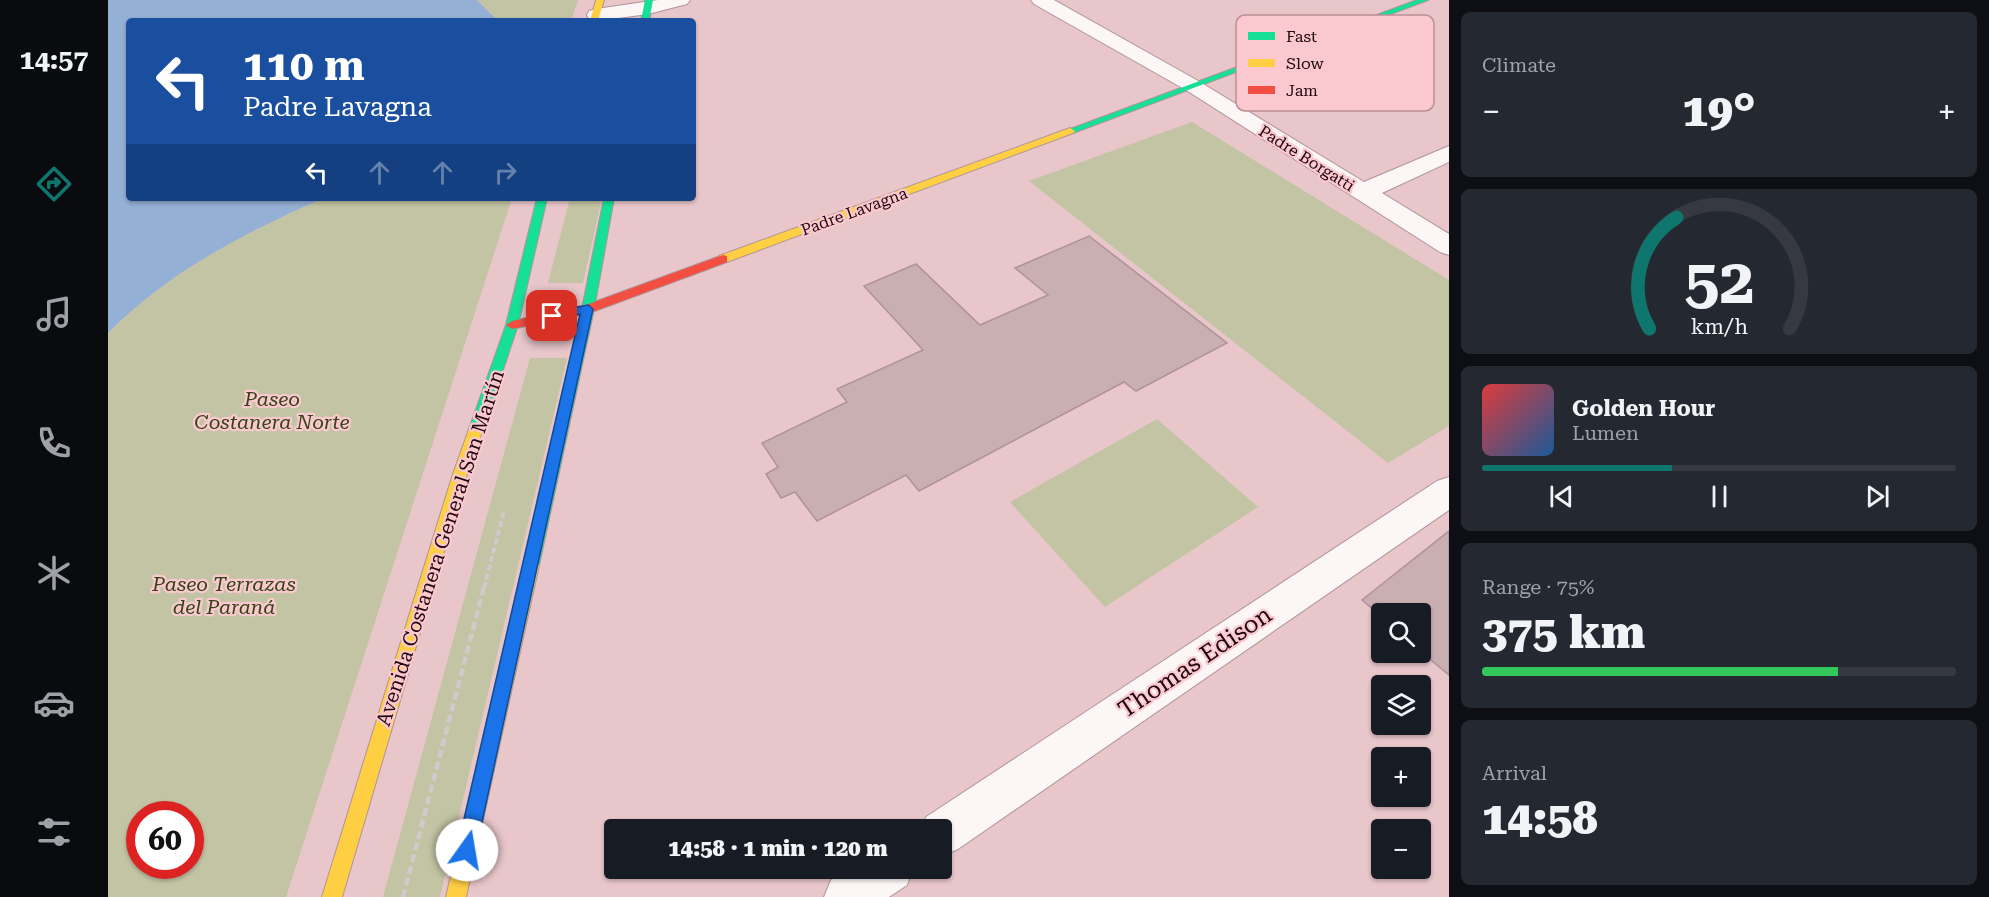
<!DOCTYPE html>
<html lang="en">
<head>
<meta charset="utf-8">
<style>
	:root { --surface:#171b24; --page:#242831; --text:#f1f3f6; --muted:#9ea1a6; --line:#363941; --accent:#0f766e }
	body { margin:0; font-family:"Roboto Serif",serif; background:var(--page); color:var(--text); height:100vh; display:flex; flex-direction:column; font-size:22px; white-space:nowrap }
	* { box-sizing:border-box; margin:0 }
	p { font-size:20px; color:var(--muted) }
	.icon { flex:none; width:33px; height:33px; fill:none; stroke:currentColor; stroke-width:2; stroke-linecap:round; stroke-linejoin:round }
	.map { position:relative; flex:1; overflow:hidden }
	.side { display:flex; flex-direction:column; gap:12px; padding:12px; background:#0d0f14; width:540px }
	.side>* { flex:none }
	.top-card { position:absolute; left:18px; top:18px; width:570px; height:183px; border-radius:6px; box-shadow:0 2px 4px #0004; background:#1a4fa0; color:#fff; overflow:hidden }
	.tools { position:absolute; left:1263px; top:603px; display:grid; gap:12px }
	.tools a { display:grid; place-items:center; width:60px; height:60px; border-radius:6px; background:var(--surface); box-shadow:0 2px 4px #0004; font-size:30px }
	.speed { position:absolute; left:18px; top:801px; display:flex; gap:12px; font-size:30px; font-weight:700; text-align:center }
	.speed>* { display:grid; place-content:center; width:78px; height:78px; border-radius:50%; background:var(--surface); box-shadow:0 2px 4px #0004; line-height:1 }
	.speed .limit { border:9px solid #d22; background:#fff; color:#111 }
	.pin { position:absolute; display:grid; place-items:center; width:51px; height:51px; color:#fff; margin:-26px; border-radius:12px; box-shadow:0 3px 9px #0006 }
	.me { position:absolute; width:66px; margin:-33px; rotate:13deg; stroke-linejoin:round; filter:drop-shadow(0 0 4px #0008) }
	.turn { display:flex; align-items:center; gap:21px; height:126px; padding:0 18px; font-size:27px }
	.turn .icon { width:78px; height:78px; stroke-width:2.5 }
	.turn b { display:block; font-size:42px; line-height:51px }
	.lanes { display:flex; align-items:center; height:57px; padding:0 18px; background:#0003; justify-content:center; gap:30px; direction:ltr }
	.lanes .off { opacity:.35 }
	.big { font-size:45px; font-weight:800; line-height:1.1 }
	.side .card { flex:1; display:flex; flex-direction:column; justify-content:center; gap:9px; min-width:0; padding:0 21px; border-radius:9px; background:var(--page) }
	.side .dial { align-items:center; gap:0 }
	.dial svg { height:156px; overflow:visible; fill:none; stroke:var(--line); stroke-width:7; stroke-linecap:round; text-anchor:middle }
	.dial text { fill:var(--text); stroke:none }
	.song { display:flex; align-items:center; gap:18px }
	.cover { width:72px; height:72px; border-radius:9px; background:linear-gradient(135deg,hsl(0 70% 55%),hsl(210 70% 35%)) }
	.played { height:6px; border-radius:3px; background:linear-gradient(90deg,var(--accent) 40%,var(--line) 40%) }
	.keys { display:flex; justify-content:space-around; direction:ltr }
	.heat { display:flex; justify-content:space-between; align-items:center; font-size:33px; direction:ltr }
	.charge { height:9px; border-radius:4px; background:linear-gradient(90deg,#34c759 75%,var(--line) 0) }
	.trip { position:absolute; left:496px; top:819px; width:348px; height:60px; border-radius:6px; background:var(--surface); box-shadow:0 2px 4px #0004; font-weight:800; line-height:60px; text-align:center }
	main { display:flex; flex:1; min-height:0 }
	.menu { display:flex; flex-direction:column; width:108px; justify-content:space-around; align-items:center; background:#090b0e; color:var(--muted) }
	.menu .icon { width:42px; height:42px }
	.menu .selected { color:var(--accent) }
	.menu b { font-size:27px; color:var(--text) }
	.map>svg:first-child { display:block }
	.green { fill:#c3c4a4; fill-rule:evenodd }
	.water { fill:#95b0d5 }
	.building { fill:#c9aeb2; stroke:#ae9497; stroke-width:1.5 }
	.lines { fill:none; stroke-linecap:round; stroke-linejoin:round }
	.street-casing { stroke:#af9498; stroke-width:2 }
	.fast-casing { stroke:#af9498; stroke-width:2 }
	.slow-casing { stroke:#af9498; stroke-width:2 }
	.jam-casing { stroke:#af9498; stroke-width:2 }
	.path-far1 { stroke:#d3c9ca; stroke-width:4; stroke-dasharray:6 3; stroke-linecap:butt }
	.path { stroke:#d3c9ca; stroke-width:4.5; stroke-dasharray:8 4; stroke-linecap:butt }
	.street { fill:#fcf6f7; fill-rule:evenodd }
	.fast { fill:#16e098; fill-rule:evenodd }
	.slow { fill:#ffcf43; fill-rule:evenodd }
	.jam { fill:#f24e42; fill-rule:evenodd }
	.route { fill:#1a73e8; stroke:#114b97; stroke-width:1.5 }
	.labels { text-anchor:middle; stroke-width:4.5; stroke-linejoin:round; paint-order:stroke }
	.far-street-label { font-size:16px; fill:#1e080d; stroke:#fcc8cf }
	.park-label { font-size:20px; font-style:italic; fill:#304415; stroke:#fcc8cf }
	.street-label { font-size:20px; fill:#1e080d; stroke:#fcc8cf }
	.near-street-label { font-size:24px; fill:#1e080d; stroke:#fcc8cf }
	.key { fill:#fcc8cf; stroke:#b98e95; stroke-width:1.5 }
	.key-label { font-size:16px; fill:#1e080d }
</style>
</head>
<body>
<main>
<nav class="menu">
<b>14:57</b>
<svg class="icon selected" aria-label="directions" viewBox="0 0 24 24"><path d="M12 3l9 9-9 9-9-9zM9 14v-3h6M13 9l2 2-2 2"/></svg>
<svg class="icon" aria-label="music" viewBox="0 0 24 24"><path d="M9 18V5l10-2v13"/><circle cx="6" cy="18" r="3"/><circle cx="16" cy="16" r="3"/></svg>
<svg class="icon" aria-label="phone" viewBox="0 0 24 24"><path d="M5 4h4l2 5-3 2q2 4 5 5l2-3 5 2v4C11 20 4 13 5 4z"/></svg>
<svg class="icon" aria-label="climate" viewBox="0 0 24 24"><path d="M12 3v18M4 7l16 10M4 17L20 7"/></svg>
<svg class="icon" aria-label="car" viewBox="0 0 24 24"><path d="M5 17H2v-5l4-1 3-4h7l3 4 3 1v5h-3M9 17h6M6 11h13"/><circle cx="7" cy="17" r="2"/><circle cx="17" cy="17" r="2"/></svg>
<svg class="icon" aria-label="filters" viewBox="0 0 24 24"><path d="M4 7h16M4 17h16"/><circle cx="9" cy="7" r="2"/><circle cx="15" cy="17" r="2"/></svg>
</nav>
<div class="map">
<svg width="1341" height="897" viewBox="0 0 1341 897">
	<rect width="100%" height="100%" fill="#e8c6ca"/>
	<g class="green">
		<path d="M 369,0 L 470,0 L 463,21 L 390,21 Z"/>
		<path d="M 1084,122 L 1341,280 L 1341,426 L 1280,463 L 921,181 Z"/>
		<path d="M 216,198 L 404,198 L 178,897 L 0,897 L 0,333 C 60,272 138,232 216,198 ZM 32,814 L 82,814 L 82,866 L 32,866 Z"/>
		<path d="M 462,198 L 494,198 L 475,283 L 440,283 Z"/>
		<path d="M 422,358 L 459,358 L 332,897 L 275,897 Z"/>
		<path d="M 1049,419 L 1150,507 L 997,607 L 902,502 Z"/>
	</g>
	<path class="water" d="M 0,0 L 369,0 L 390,21 L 21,21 L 21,198 L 216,198 C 138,232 60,272 0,333 Z"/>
	<g class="building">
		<path d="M 981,236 L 1119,343 L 1028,391 L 1016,382 L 811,491 L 798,475 L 709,521 L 687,492 L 673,498 L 658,474 L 670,467 L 654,443 L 739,402 L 729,389 L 815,350 L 756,286 L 808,264 L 872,325 L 940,295 L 907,268 Z"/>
		<path d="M 1341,531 L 1341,675 L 1312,651 L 1312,614 L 1274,614 L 1274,617 L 1254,600 Z"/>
	</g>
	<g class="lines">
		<g class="street-casing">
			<g id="street">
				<path d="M 550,0 L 582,0 L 579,4 L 540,14 L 488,21 L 481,19 L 479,15 L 481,11 L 488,9 Z"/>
				<path d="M 923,0 L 946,0 L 1092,82 L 1256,182 L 1341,146 L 1341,162 L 1274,193 L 1341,234 L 1341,255 L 1332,252 L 1078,90 L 926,4 Z"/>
				<path d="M 1341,477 L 1341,510 L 850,849 L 834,856 L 834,830 L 813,830 L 818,817 L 1329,481 Z"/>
				<path d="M 740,868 L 805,868 L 799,885 L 781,897 L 716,897 L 723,880 Z"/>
			</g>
		</g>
		<g class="fast-casing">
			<g id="fast">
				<path d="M 537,0 L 545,0 L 541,21 L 533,21 Z"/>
				<path d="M 1309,0 L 1320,0 L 965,133 L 957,131 Z"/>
				<path d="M 429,198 L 439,198 L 410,325 L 375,429 L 373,433 L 363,433 L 361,429 L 398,325 Z"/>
				<path d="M 496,198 L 506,198 L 486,309 L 431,565 L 428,570 L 423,572 L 418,570 L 415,565 L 474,309 Z"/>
			</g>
		</g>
		<g class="slow-casing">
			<g id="slow">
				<path d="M 488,0 L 496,0 L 490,21 L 482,21 Z"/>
				<path d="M 962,128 L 967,131 L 965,133 L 619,262 L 611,262 L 610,259 L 611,256 Z"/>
				<path d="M 368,424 L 373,425 L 375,429 L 358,477 L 234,897 L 214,897 L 344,477 L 361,429 L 363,425 Z"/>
				<path d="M 423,558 L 428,560 L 431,565 L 358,897 L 338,897 L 415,565 L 418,560 Z"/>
			</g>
		</g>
		<g class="jam-casing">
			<path id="jam" d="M 615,255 L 619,256 L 619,262 L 484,312 L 404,329 L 398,325 L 404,321 L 478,305 Z"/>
		</g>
		<path class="path-far1" d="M 376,588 L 396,511"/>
		<path class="path" d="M 295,897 L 376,587"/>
		<use href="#street" class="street"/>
		<use href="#fast" class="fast"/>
		<use href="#slow" class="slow"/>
		<use href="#jam" class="jam"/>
	</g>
	<path class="route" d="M 480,305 L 485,309 L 368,850 L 366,857 L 359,860 L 352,857 L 349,850 L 472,314 L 444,321 L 438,316 L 444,312 Z"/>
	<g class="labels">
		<g class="far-street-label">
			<text transform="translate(1199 158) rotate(32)" y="6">Padre Borgatti</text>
			<text transform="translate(746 211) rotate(-20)" y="6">Padre Lavagna</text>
		</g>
		<g class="park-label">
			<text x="164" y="406">Paseo<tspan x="164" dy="23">Costanera Norte</tspan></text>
			<text x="116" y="591">Paseo Terrazas<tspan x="116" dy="23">del Paraná</tspan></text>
		</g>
		<g class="street-label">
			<text transform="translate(332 548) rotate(-72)" y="7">Avenida Costanera General San Martín</text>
		</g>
		<g class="near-street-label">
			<text transform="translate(1087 662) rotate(-34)" y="8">Thomas Edison</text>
		</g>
	</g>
	<rect x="1128" y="15" width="198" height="96" rx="9" class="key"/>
	<rect x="1140" y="32" width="27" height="8" fill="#16e098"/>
	<rect x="1140" y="59" width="27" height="8" fill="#ffcf43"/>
	<rect x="1140" y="86" width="27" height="8" fill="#f24e42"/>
	<g class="key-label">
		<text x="1178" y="42">Fast</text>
		<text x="1178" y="69">Slow</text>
		<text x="1178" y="96">Jam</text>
	</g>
</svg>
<div class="tools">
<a><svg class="icon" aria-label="search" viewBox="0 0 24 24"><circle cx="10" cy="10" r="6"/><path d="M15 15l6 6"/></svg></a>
<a><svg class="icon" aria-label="layers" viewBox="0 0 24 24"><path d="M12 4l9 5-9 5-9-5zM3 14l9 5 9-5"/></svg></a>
<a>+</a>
<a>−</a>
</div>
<div class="speed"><div class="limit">60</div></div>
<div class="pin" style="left:444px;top:316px;background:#d93025"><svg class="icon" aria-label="arrive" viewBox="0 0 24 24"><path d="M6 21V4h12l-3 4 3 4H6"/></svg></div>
<svg class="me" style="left:359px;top:850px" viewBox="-20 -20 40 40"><circle r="19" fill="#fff"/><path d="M0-13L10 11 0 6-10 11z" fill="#1a73e8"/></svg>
<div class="trip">14:58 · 1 min · 120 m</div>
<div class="top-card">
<div class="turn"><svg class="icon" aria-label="left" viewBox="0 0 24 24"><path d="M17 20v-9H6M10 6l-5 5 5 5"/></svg><div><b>110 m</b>Padre Lavagna</div></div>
<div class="lanes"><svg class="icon" aria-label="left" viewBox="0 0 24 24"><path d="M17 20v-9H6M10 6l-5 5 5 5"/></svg><svg class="icon off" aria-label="ahead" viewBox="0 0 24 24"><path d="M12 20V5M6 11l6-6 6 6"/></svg><svg class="icon off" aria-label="ahead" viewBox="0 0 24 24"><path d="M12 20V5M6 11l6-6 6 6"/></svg><svg class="icon off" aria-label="right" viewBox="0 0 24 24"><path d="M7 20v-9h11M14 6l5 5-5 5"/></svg></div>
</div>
</div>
<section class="side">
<div class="card"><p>Climate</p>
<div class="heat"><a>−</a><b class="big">19°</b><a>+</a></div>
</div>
<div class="card dial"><svg viewBox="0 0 100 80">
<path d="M14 69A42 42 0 1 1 86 69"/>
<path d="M14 69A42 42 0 0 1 28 12" stroke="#0f766e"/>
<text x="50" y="56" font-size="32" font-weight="700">52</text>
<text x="50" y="72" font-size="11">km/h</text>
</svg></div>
<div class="card">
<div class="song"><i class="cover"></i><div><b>Golden Hour</b><p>Lumen</p></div></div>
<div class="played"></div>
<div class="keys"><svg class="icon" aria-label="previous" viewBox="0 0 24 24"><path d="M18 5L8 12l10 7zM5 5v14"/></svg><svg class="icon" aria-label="pause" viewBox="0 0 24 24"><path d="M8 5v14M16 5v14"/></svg><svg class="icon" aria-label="next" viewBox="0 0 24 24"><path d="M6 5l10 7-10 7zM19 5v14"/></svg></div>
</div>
<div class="card"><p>Range · 75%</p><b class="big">375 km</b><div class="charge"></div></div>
<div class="card"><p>Arrival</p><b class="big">14:58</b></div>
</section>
</main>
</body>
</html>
